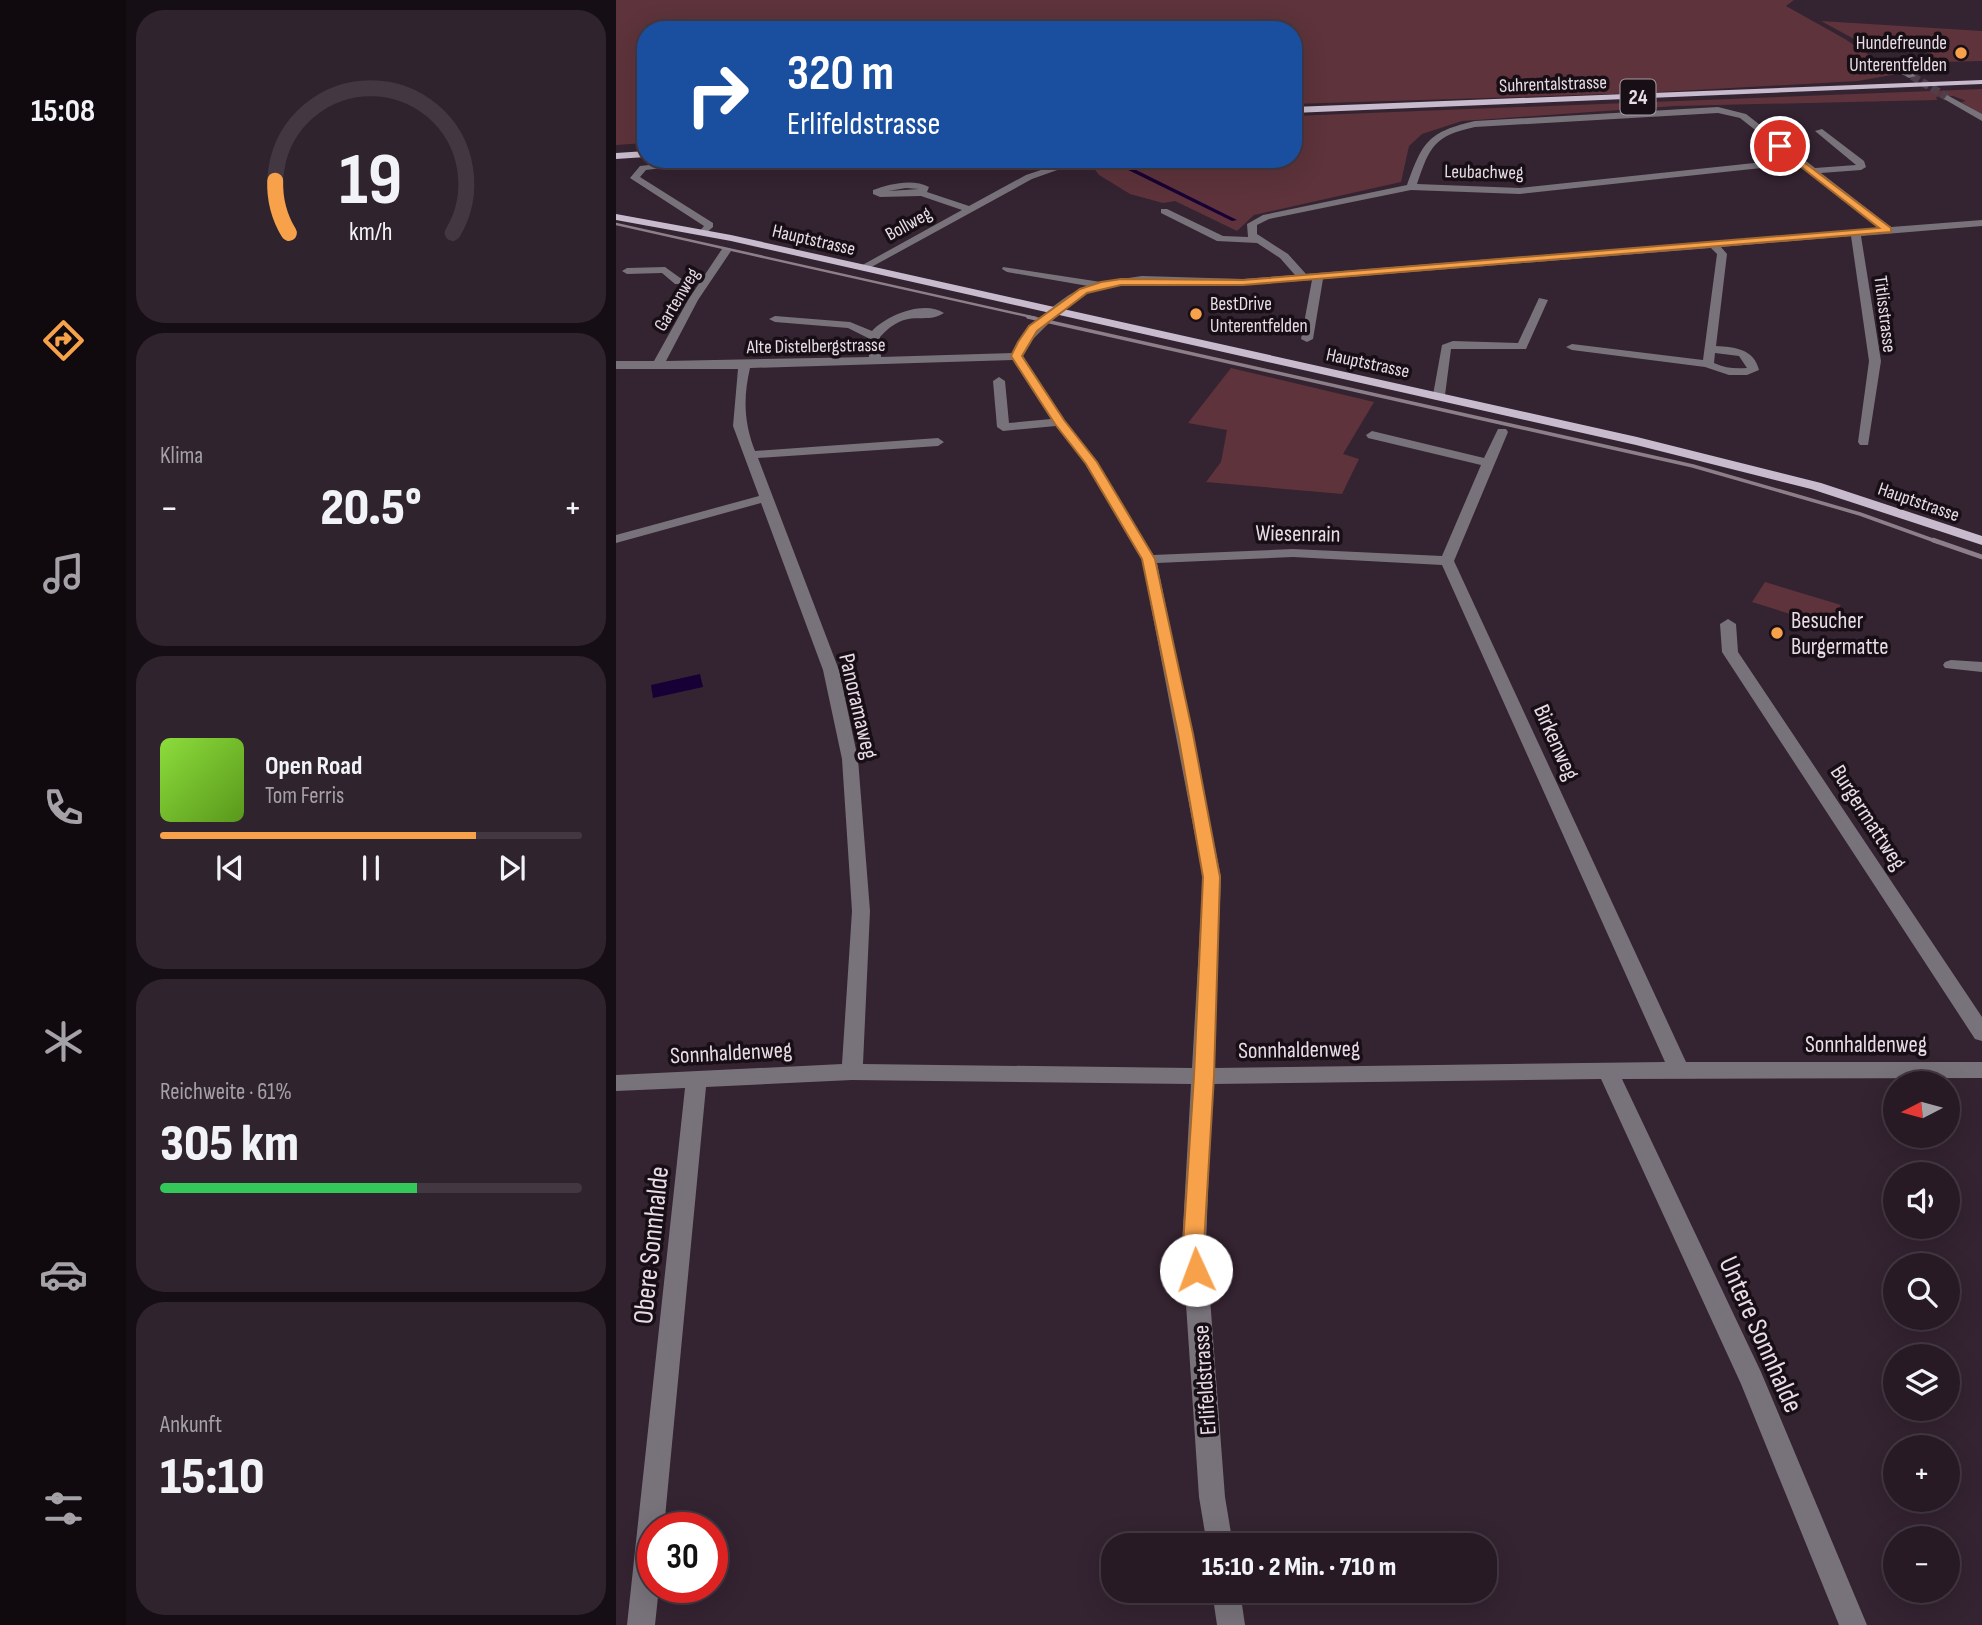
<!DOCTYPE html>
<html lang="de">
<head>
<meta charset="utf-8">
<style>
	:root { --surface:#271a25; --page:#2f232d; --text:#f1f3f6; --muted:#a4a1a7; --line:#433842; --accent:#f7a14a }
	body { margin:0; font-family:"Sofia Sans Condensed",sans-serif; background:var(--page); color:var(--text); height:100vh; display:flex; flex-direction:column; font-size:26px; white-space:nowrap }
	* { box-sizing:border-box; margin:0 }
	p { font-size:23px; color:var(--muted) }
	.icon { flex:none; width:38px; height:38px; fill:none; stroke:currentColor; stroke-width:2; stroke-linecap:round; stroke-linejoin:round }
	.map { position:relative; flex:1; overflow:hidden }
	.panel { display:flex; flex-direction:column; gap:10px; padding:10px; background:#150e14; width:490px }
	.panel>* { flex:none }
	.guide { position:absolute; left:21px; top:21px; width:665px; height:147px; border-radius:28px; box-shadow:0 7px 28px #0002,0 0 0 2px var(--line); background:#1a4fa0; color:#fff; overflow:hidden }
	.needle { width:46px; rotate:264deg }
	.controls { position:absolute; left:1267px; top:1071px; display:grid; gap:14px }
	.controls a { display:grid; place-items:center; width:77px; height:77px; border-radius:50%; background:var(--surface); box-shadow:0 7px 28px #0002,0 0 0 2px var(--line); font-size:35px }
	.speed { position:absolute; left:21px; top:1512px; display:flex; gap:14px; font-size:35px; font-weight:700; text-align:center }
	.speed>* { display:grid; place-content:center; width:91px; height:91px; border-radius:50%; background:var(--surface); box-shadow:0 7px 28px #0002,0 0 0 2px var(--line); line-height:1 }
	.speed .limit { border:10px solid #d22; background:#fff; color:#111 }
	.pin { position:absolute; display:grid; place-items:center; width:60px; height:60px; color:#fff; margin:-30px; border:4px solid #fff; border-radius:50%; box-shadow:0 2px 7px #0007 }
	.me { position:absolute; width:77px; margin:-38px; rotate:358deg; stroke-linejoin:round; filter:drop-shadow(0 0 5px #0008) }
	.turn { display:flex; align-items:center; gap:24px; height:147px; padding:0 35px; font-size:32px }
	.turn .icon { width:91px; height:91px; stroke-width:2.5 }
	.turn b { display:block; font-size:49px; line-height:60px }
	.big { font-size:52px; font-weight:800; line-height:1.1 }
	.panel .tile { flex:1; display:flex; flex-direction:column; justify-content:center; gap:10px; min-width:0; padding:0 24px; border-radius:28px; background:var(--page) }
	.panel .dial { align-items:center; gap:0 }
	.dial svg { height:182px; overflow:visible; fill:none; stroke:var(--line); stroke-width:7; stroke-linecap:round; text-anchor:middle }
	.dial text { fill:var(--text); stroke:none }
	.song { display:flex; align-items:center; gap:21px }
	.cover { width:84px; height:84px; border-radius:10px; background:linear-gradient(135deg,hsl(90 70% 55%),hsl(90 70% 35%)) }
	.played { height:7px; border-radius:4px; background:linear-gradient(90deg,var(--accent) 75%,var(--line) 75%) }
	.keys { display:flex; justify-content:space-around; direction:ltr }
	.heat { display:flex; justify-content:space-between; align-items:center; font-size:38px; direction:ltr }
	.charge { height:10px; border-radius:5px; background:linear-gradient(90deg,#34c759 61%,var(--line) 0) }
	.trip { position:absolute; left:485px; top:1533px; width:396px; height:70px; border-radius:28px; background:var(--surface); box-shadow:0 7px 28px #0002,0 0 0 2px var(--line); font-weight:800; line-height:70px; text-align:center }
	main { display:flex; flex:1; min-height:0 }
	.dock { display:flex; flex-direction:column; width:126px; justify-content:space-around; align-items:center; background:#100a0f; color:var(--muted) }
	.dock .icon { width:49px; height:49px }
	.dock .active { color:var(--accent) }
	.dock b { font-size:32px; color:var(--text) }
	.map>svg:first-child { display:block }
	.green { fill:#5e333b }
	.water { fill:#170035 }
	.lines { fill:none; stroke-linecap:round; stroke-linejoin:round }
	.stream { fill:#170035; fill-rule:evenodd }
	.minor-tunnel { stroke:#4f3f4c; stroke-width:8; stroke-dasharray:8 3.5; stroke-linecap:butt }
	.minor { fill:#78727b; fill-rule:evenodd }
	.major { fill:#c7bbcd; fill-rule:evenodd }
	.rail-far2 { stroke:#8d7f8a; stroke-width:2.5 }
	.rail-far1 { stroke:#8d7f8a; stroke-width:3.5 }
	.rail { stroke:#8d7f8a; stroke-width:4.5 }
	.route { fill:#f7a14a; stroke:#a16930; stroke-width:2 }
	.poi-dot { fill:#f7a14a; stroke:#170f15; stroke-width:2.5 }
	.labels { text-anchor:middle; stroke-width:7; stroke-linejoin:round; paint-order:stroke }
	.far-poi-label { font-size:19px; fill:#e8dde6; stroke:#170f15; text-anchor:end }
	.far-street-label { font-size:19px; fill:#e8dde6; stroke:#170f15 }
	.shield { fill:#170f15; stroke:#a99fa7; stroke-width:2 }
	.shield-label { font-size:21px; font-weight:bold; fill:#e8dde6 }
	.street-label { font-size:23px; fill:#e8dde6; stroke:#170f15 }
	.poi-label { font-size:23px; fill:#e8dde6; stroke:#170f15; text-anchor:start }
	.near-street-label { font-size:28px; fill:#e8dde6; stroke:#170f15 }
</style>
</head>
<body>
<main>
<nav class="dock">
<b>15:08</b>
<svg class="icon active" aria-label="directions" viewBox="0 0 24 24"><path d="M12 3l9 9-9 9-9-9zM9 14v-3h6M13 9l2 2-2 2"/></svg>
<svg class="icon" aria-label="music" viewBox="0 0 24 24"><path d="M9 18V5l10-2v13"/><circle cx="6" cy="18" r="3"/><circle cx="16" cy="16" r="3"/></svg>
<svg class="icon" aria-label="phone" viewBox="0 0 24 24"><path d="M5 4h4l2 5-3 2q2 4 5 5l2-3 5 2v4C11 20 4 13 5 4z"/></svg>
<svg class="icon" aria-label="climate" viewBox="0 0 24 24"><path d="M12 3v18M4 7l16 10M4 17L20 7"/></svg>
<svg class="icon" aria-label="car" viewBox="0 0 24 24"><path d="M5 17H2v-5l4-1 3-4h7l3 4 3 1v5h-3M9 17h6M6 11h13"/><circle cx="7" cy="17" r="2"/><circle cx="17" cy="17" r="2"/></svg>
<svg class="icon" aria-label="filters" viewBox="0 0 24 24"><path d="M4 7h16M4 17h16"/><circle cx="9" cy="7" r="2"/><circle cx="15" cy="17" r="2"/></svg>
</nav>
<section class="panel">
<div class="tile dial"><svg viewBox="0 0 100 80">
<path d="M14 69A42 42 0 1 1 86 69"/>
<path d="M14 69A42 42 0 0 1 8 46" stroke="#f7a14a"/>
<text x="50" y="56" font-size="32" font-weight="700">19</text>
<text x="50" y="72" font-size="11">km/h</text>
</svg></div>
<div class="tile"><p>Klima</p>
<div class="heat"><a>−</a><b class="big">20.5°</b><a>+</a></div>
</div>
<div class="tile">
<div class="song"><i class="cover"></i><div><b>Open Road</b><p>Tom Ferris</p></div></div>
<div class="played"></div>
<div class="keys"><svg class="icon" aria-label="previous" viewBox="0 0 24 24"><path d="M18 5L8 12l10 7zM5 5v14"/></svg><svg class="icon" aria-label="pause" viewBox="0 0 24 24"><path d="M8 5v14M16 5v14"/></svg><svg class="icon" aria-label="next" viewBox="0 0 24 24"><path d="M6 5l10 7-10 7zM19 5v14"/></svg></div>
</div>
<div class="tile"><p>Reichweite · 61%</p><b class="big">305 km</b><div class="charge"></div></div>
<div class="tile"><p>Ankunft</p><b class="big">15:10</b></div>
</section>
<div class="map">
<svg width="1366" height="1625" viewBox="0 0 1366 1625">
	<rect width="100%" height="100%" fill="#342331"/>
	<g class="green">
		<path d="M 0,0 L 1178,0 L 1170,6 L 1229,39 L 1281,74 L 1242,81 L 1025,93 L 677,104 L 677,30 L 30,30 L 30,143 L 0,145 Z"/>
		<path d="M 1205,21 L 1366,31 L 1366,61 L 1324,62 L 1307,50 L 1283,42 L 1238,39 Z"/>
		<path d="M 1366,89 L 1366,115 L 1345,102 L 1350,101 L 1337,96 L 1320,97 L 1321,100 L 1059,106 L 846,121 L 806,134 L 793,146 L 785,182 L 638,215 L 621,231 L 559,201 L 547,203 L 514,194 L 483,175 L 474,163 L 475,159 L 677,159 L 677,116 Z"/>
		<path d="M 615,368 L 758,402 L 727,454 L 743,459 L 726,494 L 590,482 L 605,462 L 611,430 L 572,423 Z"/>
		<path d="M 1149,582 L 1225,605 L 1212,626 L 1136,602 Z"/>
	</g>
	<path class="water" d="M 84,674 L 87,687 L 37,698 L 35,685 Z"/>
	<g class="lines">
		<g class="stream">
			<path d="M 470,25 L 474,26 L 473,30 L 469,30 Z"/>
			<path d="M 490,159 L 498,159 L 621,220 L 616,221 Z"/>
		</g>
		<path class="minor-tunnel" d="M 1296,76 L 1331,97"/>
		<g class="minor">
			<path d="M 1279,66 L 1285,66 L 1300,76 L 1293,78 L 1279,70 Z"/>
			<path d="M 1331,95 L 1366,114 L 1366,121 L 1328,99 Z"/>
			<path d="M 1102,107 L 1130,114 L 1199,168 L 1240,165 L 1199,131 L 1206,129 L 1248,161 L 1250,167 L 1245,170 L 1205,173 L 1275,227 L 1366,220 L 1366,226 L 1245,236 L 1265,361 L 1252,445 L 1244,445 L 1242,442 L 1253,361 L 1235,236 L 1105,247 L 1111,254 L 1100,346 C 1119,347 1138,349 1143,370 L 1131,375 L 1113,375 L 1089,367 L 956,350 L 950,347 L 956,344 L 1087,360 L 1101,254 L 1095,248 L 707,279 L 697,339 L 691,342 L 685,339 L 696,280 L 627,285 L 526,283 L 489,287 L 470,294 L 437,319 L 417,339 L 407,356 L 448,420 L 481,462 L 537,555 L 677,549 L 826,556 L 865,465 L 752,438 L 750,435 L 756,431 L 868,458 L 882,429 L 890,429 L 892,432 L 838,561 L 1070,1062 L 1366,1062 L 1366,1078 L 1006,1079 L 1145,1372 L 1251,1625 L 1223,1625 L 1125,1384 L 985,1079 L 596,1084 L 590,1245 L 609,1497 L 617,1545 L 591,1545 L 583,1497 L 566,1245 L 575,1084 L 236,1080 L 90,1087 L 48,1528 L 37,1528 L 37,1587 L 43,1587 L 39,1625 L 11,1625 L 69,1088 L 0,1091 L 0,1075 L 226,1064 L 236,911 L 226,759 L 207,670 L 145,503 L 0,543 L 0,535 L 143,496 L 117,426 L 122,369 L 0,369 L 0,361 L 38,361 L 72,300 L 106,249 L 110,248 L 115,251 L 82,300 L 50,361 L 253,357 L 252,338 L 232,328 L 159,322 L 153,319 L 159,316 L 234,322 L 256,331 C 271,315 308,300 328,313 C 308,326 292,306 264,337 L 265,357 L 397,353 C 410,328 446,294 472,286 L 391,272 L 386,269 L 387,267 L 485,282 L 526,276 L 627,279 L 679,275 L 664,258 L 641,243 L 601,241 L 545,213 L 545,209 L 551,209 L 607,236 L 632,237 L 631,224 L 647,215 L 791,185 C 807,141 812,132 859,121 ZM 1102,113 L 1124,118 L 1176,159 L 904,188 L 801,184 C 814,146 818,136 859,127 ZM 1182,164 L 1264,228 L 690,274 L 672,254 L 641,234 L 641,225 L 653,219 L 795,190 L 904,194 ZM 1099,353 L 1123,356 L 1131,368 C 1119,369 1109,368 1098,363 ZM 397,360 L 435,419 L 393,423 L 389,381 L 383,377 L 377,381 L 381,427 L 387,431 L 440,426 L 469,463 L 526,559 L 587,877 L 576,1068 L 247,1064 L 254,911 L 242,759 L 223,670 L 142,458 L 322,446 L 328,442 L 322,438 L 139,451 C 128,423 127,398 134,368 ZM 677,557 L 826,565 L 1049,1062 L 597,1068 L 605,877 L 541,563 Z"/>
			<path d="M 87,159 L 120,159 L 30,170 L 24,177 L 97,223 L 97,227 L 88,235 L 83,232 L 88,226 L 14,178 L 24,166 Z"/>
			<path d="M 458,159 L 472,159 L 416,179 L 250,270 L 241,268 L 346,210 L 305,196 L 264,197 L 257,194 L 257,190 C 273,184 297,178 313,187 L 311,192 L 353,206 L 410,175 ZM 290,188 L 303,189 L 272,191 Z"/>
			<path d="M 49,267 L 67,280 L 67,284 L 59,284 L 46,273 L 11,274 L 6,271 L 11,268 Z"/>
			<path d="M 923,298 L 932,300 L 910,349 L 835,349 L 829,395 L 819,398 L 817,395 L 826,345 L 837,341 L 902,343 Z"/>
			<path d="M 1112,619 L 1120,624 L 1122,652 L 1366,1017 L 1366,1041 L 1359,1039 L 1106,652 L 1104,624 Z"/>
			<path d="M 1335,660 L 1366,662 L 1366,672 L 1329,668 L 1327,665 L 1329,662 Z"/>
			<path d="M 596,1591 L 624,1591 L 629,1625 L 601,1625 Z"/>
		</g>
		<g class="major">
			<path d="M 1366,80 L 1366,84 L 677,113 L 677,107 Z"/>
			<path d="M 30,151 L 30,157 L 0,159 L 0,153 Z"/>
			<path d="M 0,214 L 115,235 L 1021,437 L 1205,483 L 1366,536 L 1366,545 L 1195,489 L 1020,445 L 115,241 L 0,220 Z"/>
		</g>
		<path class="rail-far2" d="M 0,224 L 420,318"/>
		<path class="rail-far1" d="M 412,317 L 1077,466 L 1244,514 L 1322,542"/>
		<path class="rail" d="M 1317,540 L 1366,557"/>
	</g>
	<path class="route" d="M 1164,144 L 1275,228 L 1275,232 L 627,285 L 505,285 L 471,293 L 421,331 L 406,356 L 448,420 L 481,462 L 539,559 L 577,734 L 604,877 L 598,1076 L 588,1245 L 590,1270 L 587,1277 L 580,1280 L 572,1277 L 567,1245 L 578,1076 L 587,877 L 562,734 L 526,559 L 470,464 L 439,424 L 395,356 L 402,342 L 413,326 L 464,289 L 485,282 L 505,279 L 627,280 L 1263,228 L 1161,148 Z"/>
	<g class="poi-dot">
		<circle cx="1345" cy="53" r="7"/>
		<circle cx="580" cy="314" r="7"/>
		<circle cx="1161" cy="633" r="7"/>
	</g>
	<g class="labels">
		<g class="far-poi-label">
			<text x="1331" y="49">Hundefreunde<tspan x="1331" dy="22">Unterentfelden</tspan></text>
			<text x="594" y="310" text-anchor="start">BestDrive<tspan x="594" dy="22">Unterentfelden</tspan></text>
		</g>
		<g class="far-street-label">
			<text transform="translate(937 83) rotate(-2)" y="7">Suhrentalstrasse</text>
			<text transform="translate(868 171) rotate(1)" y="7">Leubachweg</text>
			<text transform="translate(292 223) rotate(-29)" y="7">Bollweg</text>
			<text transform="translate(198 239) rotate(13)" y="7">Hauptstrasse</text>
			<text transform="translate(60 299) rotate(-59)" y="7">Gartenweg</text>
			<text transform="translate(1270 314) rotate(83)" y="7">Titlisstrasse</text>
			<text transform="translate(200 345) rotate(-1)" y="7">Alte Distelbergstrasse</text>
			<text transform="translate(752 362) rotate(12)" y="7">Hauptstrasse</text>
			<text transform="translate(1303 501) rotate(19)" y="7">Hauptstrasse</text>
		</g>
		<rect class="shield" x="1004.5" y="79.5" width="35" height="35" rx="5"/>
		<g class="shield-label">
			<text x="1022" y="104">24</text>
		</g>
		<g class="street-label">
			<text transform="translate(682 533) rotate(1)" y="8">Wiesenrain</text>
			<text transform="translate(243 706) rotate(77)" y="8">Panoramaweg</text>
			<text transform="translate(941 742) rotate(66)" y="8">Birkenweg</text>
			<text transform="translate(1253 817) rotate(57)" y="8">Burgermattweg</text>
			<text x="1250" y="1052">Sonnhaldenweg</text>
			<text transform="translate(683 1049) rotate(-1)" y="8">Sonnhaldenweg</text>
			<text transform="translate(115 1052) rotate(-3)" y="8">Sonnhaldenweg</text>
			<text transform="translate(588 1380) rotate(-94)" y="8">Erlifeldstrasse</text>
		</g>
		<g class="poi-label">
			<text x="1175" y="628">Besucher<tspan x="1175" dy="26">Burgermatte</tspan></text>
		</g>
		<g class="near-street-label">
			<text transform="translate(34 1245) rotate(-84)" y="10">Obere Sonnhalde</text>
			<text transform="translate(1146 1334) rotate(66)" y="10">Untere Sonnhalde</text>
		</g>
	</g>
</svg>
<div class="controls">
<a><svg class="needle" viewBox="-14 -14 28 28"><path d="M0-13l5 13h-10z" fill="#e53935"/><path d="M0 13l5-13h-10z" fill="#a4a1a7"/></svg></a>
<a><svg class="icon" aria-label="sound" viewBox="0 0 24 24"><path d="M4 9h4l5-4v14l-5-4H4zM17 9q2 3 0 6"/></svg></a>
<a><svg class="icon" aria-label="search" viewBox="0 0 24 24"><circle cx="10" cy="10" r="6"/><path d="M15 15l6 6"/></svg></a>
<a><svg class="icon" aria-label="layers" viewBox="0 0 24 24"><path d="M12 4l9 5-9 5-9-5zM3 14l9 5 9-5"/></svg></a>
<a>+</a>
<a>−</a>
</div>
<div class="speed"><div class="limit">30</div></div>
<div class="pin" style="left:1164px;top:146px;background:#d93025"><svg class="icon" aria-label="arrive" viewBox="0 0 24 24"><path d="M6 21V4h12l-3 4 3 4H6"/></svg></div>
<svg class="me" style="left:580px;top:1270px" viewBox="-20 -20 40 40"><circle r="19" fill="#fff"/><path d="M0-13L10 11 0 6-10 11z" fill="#f7a14a"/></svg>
<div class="trip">15:10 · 2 Min. · 710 m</div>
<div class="guide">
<div class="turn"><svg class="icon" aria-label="right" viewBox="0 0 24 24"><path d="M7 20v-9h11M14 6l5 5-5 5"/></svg><div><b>320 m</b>Erlifeldstrasse</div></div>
</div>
</div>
</main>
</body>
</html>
